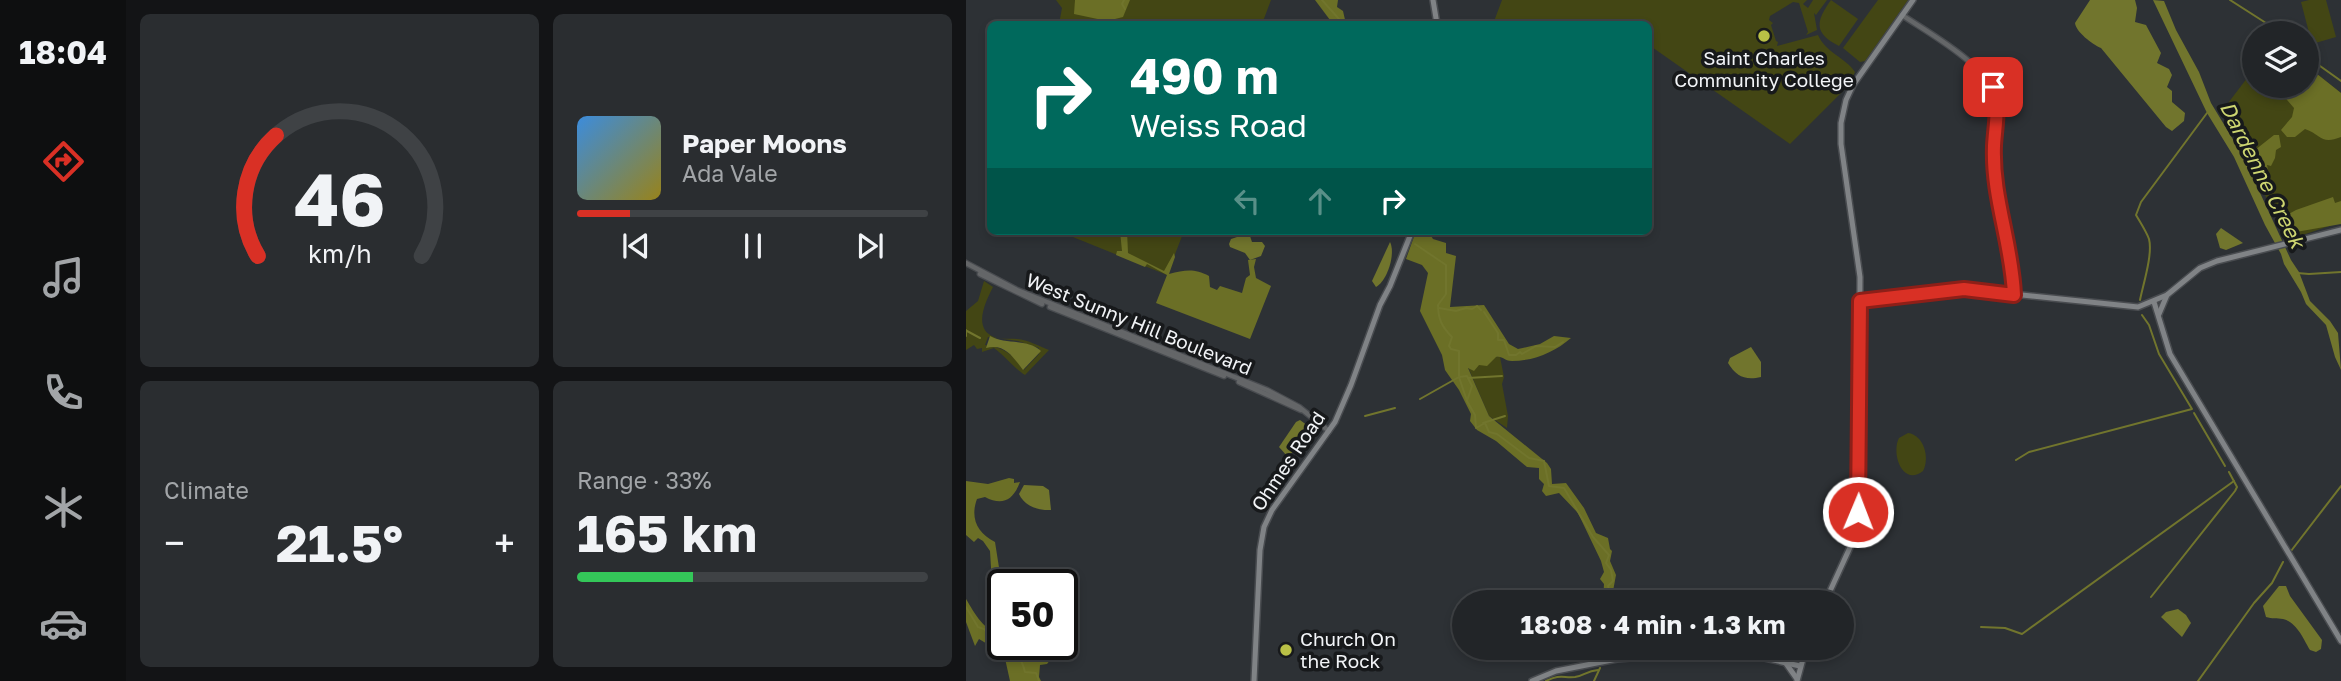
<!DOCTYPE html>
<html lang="en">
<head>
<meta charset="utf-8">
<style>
	:root { --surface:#222528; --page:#2a2d30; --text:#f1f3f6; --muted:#a2a5a8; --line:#3f4245; --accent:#d93025 }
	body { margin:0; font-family:"Golos Text",sans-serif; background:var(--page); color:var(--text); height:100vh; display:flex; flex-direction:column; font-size:26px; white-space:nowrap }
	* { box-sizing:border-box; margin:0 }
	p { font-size:23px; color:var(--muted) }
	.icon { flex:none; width:38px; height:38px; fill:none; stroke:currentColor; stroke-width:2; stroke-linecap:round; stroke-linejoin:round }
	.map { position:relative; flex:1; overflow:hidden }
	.details { display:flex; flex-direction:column; gap:14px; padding:14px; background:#131416; width:840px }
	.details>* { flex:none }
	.top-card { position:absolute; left:21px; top:21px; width:665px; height:214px; border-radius:10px; box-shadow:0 4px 10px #0003,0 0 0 2px var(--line); background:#00695c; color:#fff; overflow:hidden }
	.controls { position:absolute; left:1276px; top:21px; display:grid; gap:14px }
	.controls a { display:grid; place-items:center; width:77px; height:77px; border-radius:50%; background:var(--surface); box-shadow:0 4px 10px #0003,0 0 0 2px var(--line); font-size:35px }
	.speed { position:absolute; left:21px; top:569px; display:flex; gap:14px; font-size:35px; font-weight:700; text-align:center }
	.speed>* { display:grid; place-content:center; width:91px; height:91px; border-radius:50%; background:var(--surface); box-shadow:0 4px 10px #0003,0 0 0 2px var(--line); line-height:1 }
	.speed .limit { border:4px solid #111; border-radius:10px; background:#fff; color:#111 }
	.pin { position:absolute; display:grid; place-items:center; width:60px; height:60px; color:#fff; margin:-30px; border-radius:14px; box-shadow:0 4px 10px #0006 }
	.me { position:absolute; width:77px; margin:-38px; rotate:1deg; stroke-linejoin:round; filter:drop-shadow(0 0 5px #0008) }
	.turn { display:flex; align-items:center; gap:24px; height:147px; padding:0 28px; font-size:32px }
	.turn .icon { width:91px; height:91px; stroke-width:2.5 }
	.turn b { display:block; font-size:49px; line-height:60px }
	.lanes { display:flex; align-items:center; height:66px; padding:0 28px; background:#0003; justify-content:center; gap:35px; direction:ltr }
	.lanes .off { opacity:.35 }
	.big { font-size:52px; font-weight:700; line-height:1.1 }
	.details .card { flex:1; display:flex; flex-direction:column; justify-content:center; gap:10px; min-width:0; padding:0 24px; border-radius:10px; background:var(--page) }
	.details .dial { align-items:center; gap:0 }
	.dial svg { height:182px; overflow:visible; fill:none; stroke:var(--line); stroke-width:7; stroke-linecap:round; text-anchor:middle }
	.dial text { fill:var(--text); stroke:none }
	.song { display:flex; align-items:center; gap:21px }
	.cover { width:84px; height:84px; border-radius:10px; background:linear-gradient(135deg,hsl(210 70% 55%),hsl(50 70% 35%)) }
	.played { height:7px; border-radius:4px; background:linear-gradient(90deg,var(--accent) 15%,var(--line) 15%) }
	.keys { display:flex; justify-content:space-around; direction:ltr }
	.heat { display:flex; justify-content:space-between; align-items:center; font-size:38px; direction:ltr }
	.charge { height:10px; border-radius:5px; background:linear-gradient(90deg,#34c759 33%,var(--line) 0) }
	.details .tiles { flex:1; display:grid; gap:14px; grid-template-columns:repeat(2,1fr) }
	.trip { position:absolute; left:486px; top:590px; width:402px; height:70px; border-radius:35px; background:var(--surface); box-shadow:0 4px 10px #0003,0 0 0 2px var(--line); font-weight:700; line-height:70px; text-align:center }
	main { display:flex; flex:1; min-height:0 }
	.tabs { display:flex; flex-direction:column; width:126px; justify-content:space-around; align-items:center; background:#0e0f10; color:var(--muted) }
	.tabs .icon { width:49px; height:49px }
	.tabs .on { color:var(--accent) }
	.tabs b { font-size:32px; color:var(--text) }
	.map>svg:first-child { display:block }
	.green { fill:#434614; fill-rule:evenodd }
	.forest { fill:#6b6f26 }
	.water { fill:#71752d }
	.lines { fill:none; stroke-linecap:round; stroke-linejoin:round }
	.stream { stroke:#71752d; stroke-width:2 }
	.tertiary-casing { stroke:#494c50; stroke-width:7 }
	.secondary-casing { stroke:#494c50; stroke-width:8 }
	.tertiary { stroke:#646668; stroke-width:4.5 }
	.secondary { stroke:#808386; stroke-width:5 }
	.route-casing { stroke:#8d1f18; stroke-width:18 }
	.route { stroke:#d93025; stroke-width:12 }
	.poi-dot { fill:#b9c046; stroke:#17191b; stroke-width:2.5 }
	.labels { text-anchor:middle; stroke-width:7; stroke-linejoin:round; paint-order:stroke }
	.poi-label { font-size:19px; fill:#f2f4f7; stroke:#17191b }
	.street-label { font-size:19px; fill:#f2f4f7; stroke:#17191b }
	.water-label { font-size:21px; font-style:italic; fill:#ced671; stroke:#17191b }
</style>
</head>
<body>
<main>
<nav class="tabs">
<b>18:04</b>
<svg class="icon on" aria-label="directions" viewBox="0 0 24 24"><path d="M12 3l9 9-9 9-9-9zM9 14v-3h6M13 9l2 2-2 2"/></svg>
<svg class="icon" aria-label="music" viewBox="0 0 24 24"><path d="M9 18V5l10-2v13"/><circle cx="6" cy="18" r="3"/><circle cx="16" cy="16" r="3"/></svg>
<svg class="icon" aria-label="phone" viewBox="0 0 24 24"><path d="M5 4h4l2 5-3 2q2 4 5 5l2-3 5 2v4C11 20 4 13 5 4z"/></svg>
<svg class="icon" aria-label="climate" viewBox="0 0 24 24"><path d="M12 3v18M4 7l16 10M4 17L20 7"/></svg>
<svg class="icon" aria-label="car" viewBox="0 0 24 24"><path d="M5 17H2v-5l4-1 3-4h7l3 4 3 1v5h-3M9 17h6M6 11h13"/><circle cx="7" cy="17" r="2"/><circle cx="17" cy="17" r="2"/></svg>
</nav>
<section class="details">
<div class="tiles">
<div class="card dial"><svg viewBox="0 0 100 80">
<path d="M14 69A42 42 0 1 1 86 69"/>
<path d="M14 69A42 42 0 0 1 22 16" stroke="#d93025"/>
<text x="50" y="56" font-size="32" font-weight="700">46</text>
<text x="50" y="72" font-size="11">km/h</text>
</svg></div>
<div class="card">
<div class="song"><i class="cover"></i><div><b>Paper Moons</b><p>Ada Vale</p></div></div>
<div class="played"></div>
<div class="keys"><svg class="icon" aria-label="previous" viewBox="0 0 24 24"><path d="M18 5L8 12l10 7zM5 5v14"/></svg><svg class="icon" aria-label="pause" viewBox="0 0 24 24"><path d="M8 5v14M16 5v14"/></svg><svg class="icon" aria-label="next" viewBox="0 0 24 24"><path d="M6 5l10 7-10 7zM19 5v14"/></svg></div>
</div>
<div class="card"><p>Climate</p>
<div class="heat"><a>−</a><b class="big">21.5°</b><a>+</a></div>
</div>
<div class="card"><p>Range · 33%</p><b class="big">165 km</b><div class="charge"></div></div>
</div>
</section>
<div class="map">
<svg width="1375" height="681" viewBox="0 0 1375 681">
	<rect width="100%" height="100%" fill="#2d3135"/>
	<g class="green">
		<path d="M 90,0 L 305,0 L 296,24 L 93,24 L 96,8 Z"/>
		<path d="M 536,0 L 841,0 L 837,4 L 842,8 L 847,0 L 861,0 L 850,15 L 848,13 L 851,30 L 840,35 L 842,32 L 833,3 L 827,2 L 804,16 L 803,20 L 807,23 L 805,25 L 810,41 L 812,42 L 811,46 L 852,35 C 860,53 879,57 889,72 L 882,86 L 824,144 L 683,45 L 682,24 L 527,24 Z"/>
		<path d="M 865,0 L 892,19 L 873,46 C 847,33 850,21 865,0 Z"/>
		<path d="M 912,0 L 942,0 L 899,61 L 894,62 L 877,48 Z"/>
		<path d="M 1343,0 L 1360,0 L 1370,37 L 1346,44 L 1335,2 Z"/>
		<path d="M 1341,66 L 1375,93 L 1375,222 L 1322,240 L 1256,111 L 1288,69 L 1288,86 L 1340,86 Z"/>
		<path d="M 92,231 L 218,231 L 201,275 Z"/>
		<path d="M 18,281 L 27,287 C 20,301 6,328 28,337 C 35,340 43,338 51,339 C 62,340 73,346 83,350 L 59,375 C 51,371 38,355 28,348 L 16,352 L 16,348 L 11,349 L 8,345 L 0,350 L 0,311 L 12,301 ZM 22,337 L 52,341 L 73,348 L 73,354 L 58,370 C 49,356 36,346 19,345 Z"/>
		<path d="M 529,357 L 534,357 L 538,377 L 536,384 L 542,416 L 541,428 L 523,416 L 502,367 Z"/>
		<path d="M 942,433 C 958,435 964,458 957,471 C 936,487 925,453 933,438 Z"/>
	</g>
	<g class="forest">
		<path d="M 109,0 L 164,0 L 157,17 L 141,21 L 108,14 Z"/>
		<path d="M 349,0 L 372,0 L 371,7 L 377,11 L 380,24 L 367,24 Z"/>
		<path d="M 1346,70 L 1375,93 L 1375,137 C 1355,145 1356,135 1339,129 L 1329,137 L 1321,137 L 1315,130 L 1326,117 L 1328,108 L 1316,94 L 1333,86 L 1340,86 L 1341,78 Z"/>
		<path d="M 1308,135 L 1313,135 L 1315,147 L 1310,150 L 1309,158 L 1305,166 L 1301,165 L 1302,170 L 1296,174 L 1283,150 L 1285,148 L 1289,150 Z"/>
		<path d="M 1367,197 L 1369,203 L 1375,201 L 1375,224 L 1330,232 L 1330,238 L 1322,240 L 1312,220 L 1330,210 Z"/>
		<path d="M 154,231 L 161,231 L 162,253 L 198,271 L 208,253 L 209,257 L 203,274 C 219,270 228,268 243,276 L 244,287 L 251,290 L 254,286 L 276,293 L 280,278 L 284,275 L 282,260 L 290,259 L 288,267 L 290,278 L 305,286 L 284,339 L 190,303 L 201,275 L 181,264 L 179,267 L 150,255 L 151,251 L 156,251 Z"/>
		<path d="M 450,231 L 462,231 L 467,239 L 480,243 L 480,253 L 490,256 L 484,307 L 518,305 L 543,344 L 552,349 L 574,344 L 588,336 L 605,338 C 589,352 568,361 546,361 C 537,361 538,356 530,357 L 521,366 L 513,365 L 508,371 L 502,368 L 523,416 L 581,463 L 585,469 L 586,484 L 600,483 L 618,508 L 630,533 L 642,538 L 644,549 L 646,551 L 644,561 L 650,575 L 645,602 L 637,602 L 638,584 L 634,579 L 638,572 L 635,561 L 612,513 L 593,493 L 580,496 L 576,491 L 578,484 L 573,479 L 573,468 L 561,467 L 530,441 L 511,430 L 504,421 L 505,414 L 493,390 L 479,370 L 476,355 L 454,311 L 462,273 L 456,265 L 440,259 Z"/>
		<path d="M 43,478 L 48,479 L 48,483 L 54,482 C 47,501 36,506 19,497 L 11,499 C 4,518 11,533 29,542 L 37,593 L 37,623 L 34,601 L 26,584 L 24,551 L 17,541 L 12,538 L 8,542 L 0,535 L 0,481 L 22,484 Z"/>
		<path d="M 0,599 C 9,614 18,631 37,636 L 37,644 L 47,644 L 59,660 L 96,647 L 99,658 L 89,654 L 81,664 L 74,665 L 73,677 L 75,681 L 44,681 L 38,654 L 13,639 L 9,646 L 0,622 Z"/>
	</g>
	<g class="water">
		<path d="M 1124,0 L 1169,0 L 1171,8 L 1169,22 L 1180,25 L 1195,53 L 1191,63 L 1203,69 L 1206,75 L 1201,87 L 1206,91 L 1206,102 L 1219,113 L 1218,121 L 1206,131 L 1200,127 L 1135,48 C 1126,44 1110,32 1109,23 Z"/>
		<path d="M 1187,0 L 1198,1 L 1210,30 L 1233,72 L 1245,103 L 1277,156 L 1325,260 L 1333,272 L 1344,301 L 1364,321 L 1372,333 L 1375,370 L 1369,357 L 1360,325 L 1340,304 L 1335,292 L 1318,264 L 1315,254 L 1299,225 L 1268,157 L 1241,113 Z"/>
		<path d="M 1255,228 L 1277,243 L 1260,250 L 1254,248 L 1250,234 Z"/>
		<path d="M 283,233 L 286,242 L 296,242 L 299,246 L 295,256 L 284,260 L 279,253 L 264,247 L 263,244 L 265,239 Z"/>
		<path d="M 424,242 C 430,254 421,281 410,287 L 406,281 Z"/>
		<path d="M 24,336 C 39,345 61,338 75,351 L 57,370 C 47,357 39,343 20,348 Z"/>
		<path d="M 785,347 L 795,362 L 795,377 C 779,381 770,376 762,363 L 764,358 Z"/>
		<path d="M 334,420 L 342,426 L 343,435 L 330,450 L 321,456 L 313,447 L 330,422 Z"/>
		<path d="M 58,485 L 77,486 L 83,490 L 85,510 C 73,511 58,506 53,494 Z"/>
		<path d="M 1313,586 L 1320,586 L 1324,596 L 1356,640 L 1355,649 L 1350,652 L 1344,650 C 1338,640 1331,622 1317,619 C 1311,618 1306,619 1300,617 L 1297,606 Z"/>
		<path d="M 1212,609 L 1220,615 L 1225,623 L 1216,637 L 1195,617 L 1200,612 Z"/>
	</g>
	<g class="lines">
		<g class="stream">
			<path d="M 158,0 L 156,4 L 159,9"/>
			<path d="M 356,0 L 373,19 L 373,24"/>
			<path d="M 1264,0 L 1300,23 L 1311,33"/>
			<path d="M 1340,56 L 1375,81"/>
			<path d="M 434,231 L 435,232"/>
			<path d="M 431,233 L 432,231"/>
			<path d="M 449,244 L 480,265 L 480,294 L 472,305 C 472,319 476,327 486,337 L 483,346 L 485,349 L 493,351 L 493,377 L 501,376 L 506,386 L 501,401 L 509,415 L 510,428 L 519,423 L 523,432 L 531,434 L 563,458 L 578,461 L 583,486 L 598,488 L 627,537 L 643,555 L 640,563 L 645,570 L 647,581 L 642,586 L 644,594 L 640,602"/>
			<path d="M 1331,273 L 1343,274 L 1375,272"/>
			<path d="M 1174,300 C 1177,285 1187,254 1183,239 C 1180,231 1174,222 1170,215 L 1175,202 L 1241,113"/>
			<path d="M 473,308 L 490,311 L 500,308 L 506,309 L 511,306 L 515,310"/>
			<path d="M 518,312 L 532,333 L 532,340 L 538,340 L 543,355 L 550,355 L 554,352 L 556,354 L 570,346 L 589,347 L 597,342"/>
			<path d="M 0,330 L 0,336"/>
			<path d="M 1,331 L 14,338"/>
			<path d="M 502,378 L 536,376"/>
			<path d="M 454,399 L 493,377 L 501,401"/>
			<path d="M 1228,413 L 1259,466"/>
			<path d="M 399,416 L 429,408"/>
			<path d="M 517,423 L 539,416"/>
			<path d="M 1050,460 L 1063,452 L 1226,409 L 1193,354 L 1183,325 L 1176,315"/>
			<path d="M 1325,551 L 1375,486"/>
			<path d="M 1185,597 L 1269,491 L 1271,487 L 1263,472"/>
			<path d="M 0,607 L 12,627 L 18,629 L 30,642 L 43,645 L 45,652 C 54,655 57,664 59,672 L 70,673 L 73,681"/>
			<path d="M 1015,627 L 1039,628 L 1056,634 L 1268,481"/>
			<path d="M 633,648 L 634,654"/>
			<path d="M 580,681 C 594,674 597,678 609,677 C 618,676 620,671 632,670"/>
			<path d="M 628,681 L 634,668"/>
			<path d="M 1232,681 L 1288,603 L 1306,583 L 1317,562"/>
		</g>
		<g class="tertiary-casing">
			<g id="tertiary">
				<path d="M 936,15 C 964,34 1028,68 1031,104 L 1029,186 L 1042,248 L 1048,294"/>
				<path d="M 0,263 L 51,290 L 301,390 L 333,407 L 363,431"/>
				<path d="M 14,274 L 76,304"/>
				<path d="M 84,307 L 258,376"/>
				<path d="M 273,382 L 335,410"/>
			</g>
		</g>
		<g class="secondary-casing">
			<g id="secondary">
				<path d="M 467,0 L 471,24"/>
				<path d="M 894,301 L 998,289 L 1172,307 L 1201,295 L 1234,268 L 1251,261 L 1375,230"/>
				<path d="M 1188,302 L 1204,354 L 1375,641"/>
				<path d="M 1193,314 L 1201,295"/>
				<path d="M 859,602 L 886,543 L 893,507 L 894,277 L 875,144 L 875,123 L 880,100 L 887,85 L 947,0"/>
				<path d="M 819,662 L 831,679"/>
				<path d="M 288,681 L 294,550 L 298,527 L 306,510 L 369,422 L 385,385 L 414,305 L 424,286 L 446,231"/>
				<path d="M 566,681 L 590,671 L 651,659 L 754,651 L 776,653 L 834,666"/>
				<path d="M 831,681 L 840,648"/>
			</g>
		</g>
		<use href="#tertiary" class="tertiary"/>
		<use href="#secondary" class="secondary"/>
	</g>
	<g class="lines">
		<g class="route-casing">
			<path id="route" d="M 892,512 L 894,301 L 998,289 L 1048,295 C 1046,243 1026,198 1028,146 C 1029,126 1034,106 1027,87"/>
		</g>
		<use href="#route" class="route"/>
	</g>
	<g class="poi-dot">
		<circle cx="798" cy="36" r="7"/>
		<circle cx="320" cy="650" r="7"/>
	</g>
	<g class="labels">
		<g class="poi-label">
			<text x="798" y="65">Saint Charles<tspan x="798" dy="22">Community College</tspan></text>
			<text x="334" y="646" text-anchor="start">Church On<tspan x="334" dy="22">the Rock</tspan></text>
		</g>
		<g class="street-label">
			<text transform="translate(173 324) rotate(22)" y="7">West Sunny Hill Boulevard</text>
			<text transform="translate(322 461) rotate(-56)" y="7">Ohmes Road</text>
		</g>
		<g class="water-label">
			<text transform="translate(1296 175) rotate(63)" y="7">Dardenne Creek</text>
		</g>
	</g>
</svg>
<div class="controls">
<a><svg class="icon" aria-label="layers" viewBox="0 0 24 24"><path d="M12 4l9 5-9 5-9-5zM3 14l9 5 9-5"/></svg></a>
</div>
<div class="speed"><div class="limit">50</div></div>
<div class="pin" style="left:1027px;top:87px;background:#d93025"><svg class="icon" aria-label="arrive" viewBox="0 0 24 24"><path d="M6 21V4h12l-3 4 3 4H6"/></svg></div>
<svg class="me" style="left:892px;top:512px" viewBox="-20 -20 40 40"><circle r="17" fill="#d93025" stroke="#fff" stroke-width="3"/><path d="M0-11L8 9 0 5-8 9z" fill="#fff"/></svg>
<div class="trip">18:08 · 4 min · 1.3 km</div>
<div class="top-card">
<div class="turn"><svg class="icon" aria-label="right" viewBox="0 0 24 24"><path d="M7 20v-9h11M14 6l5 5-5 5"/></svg><div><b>490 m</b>Weiss Road</div></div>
<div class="lanes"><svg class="icon off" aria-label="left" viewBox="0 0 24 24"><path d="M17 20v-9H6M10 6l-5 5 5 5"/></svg><svg class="icon off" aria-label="ahead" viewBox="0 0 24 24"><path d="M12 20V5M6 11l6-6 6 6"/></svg><svg class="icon" aria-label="right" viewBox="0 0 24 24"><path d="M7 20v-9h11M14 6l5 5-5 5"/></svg></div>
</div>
</div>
</main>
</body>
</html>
